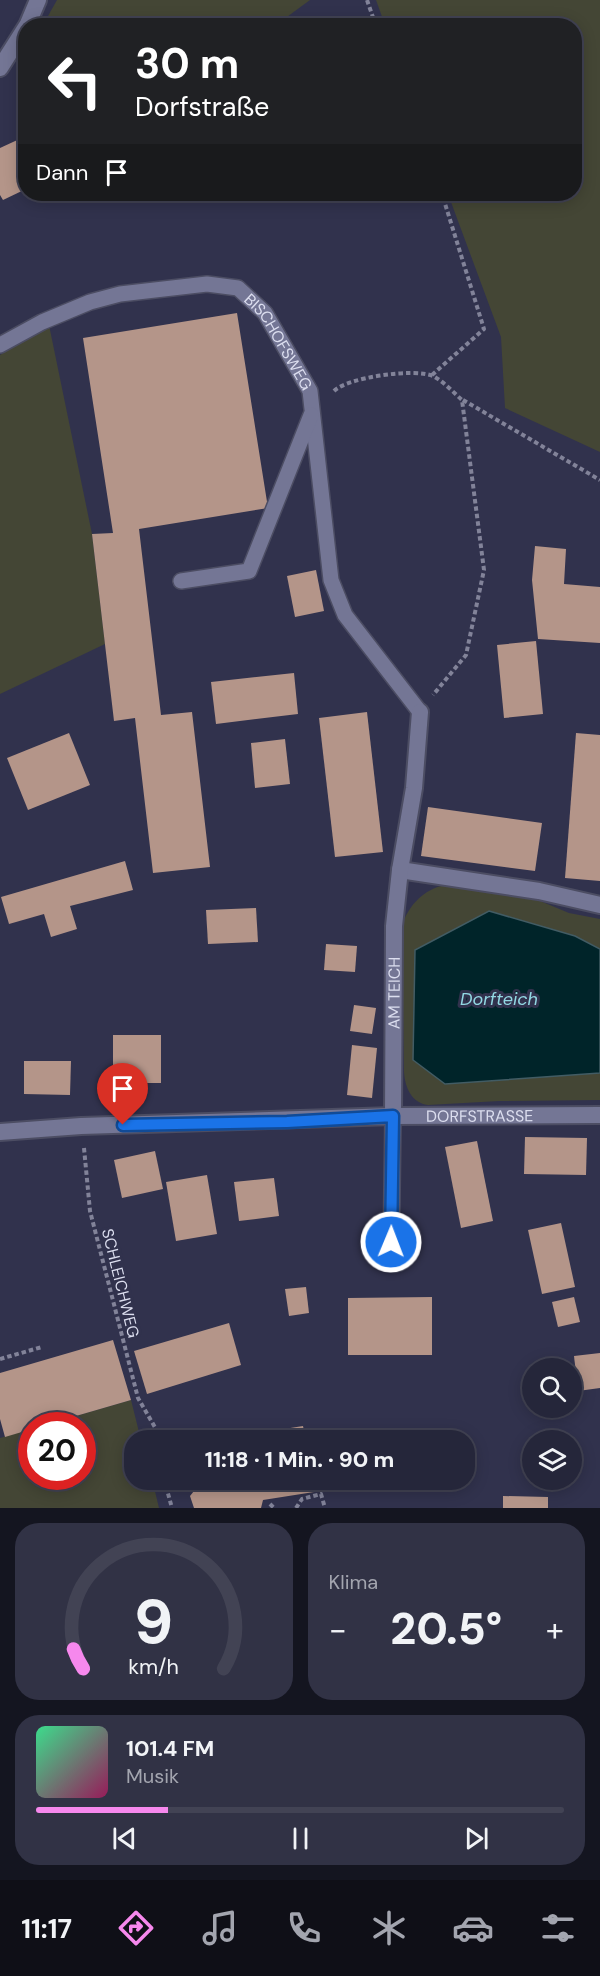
<!DOCTYPE html>
<html lang="de">
<head>
<meta charset="utf-8">
<style>
	:root { --surface:#25263a; --page:#313245; --text:#f1f3f6; --muted:#a3a5af; --line:#424354; --accent:#f688ed }
	body { margin:0; font-family:"DM Sans",sans-serif; background:var(--page); color:var(--text); height:100vh; display:flex; flex-direction:column; font-size:22px; white-space:nowrap }
	* { box-sizing:border-box; margin:0 }
	p { font-size:20px; color:var(--muted) }
	.icon { flex:none; width:33px; height:33px; fill:none; stroke:currentColor; stroke-width:2; stroke-linecap:round; stroke-linejoin:round }
	.map { position:relative; height:1508px; overflow:hidden }
	.drawer { display:flex; flex-direction:column; gap:15px; padding:15px; background:#141520; flex:1 }
	.drawer>* { flex:none }
	.banner { position:absolute; left:18px; top:18px; width:564px; height:183px; border-radius:24px; box-shadow:0 3px 15px #0003,0 0 0 2px var(--line); background:#202124; color:#fff; overflow:hidden }
	.buttons { position:absolute; left:522px; top:1358px; display:grid; gap:12px }
	.buttons a { display:grid; place-items:center; width:60px; height:60px; border-radius:50%; background:var(--surface); box-shadow:0 3px 15px #0003,0 0 0 2px var(--line); font-size:30px }
	.speed { position:absolute; left:18px; top:1412px; display:flex; gap:12px; font-size:30px; font-weight:700; text-align:center }
	.speed>* { display:grid; place-content:center; width:78px; height:78px; border-radius:50%; background:var(--surface); box-shadow:0 3px 15px #0003,0 0 0 2px var(--line); line-height:1 }
	.speed .limit { border:9px solid #d22; background:#fff; color:#111 }
	.pin { position:absolute; display:grid; place-items:center; width:51px; height:51px; color:#fff; margin:-62px -26px; border-radius:50% 50% 50% 0; rotate:-45deg; box-shadow:0 0 6px #0007 }
	.pin .icon { rotate:45deg }
	.me { position:absolute; width:66px; margin:-33px; rotate:1deg; stroke-linejoin:round; filter:drop-shadow(0 0 4px #0008) }
	.turn { display:flex; align-items:center; gap:21px; height:126px; padding:0 18px; font-size:27px }
	.turn .icon { width:78px; height:78px; stroke-width:2.5 }
	.turn b { display:block; font-size:42px; line-height:51px }
	.then { display:flex; align-items:center; height:57px; padding:0 18px; background:#0003; gap:12px; font-size:22px }
	.big { font-size:45px; font-weight:800; line-height:1.1 }
	.drawer .card { flex:1; display:flex; flex-direction:column; justify-content:center; gap:9px; min-width:0; padding:0 21px; border-radius:24px; background:var(--page) }
	.drawer .dial { align-items:center; gap:0 }
	.dial svg { height:156px; overflow:visible; fill:none; stroke:var(--line); stroke-width:7; stroke-linecap:round; text-anchor:middle }
	.dial text { fill:var(--text); stroke:none }
	.song { display:flex; align-items:center; gap:18px }
	.cover { width:72px; height:72px; border-radius:9px; background:linear-gradient(135deg,hsl(150 70% 55%),hsl(330 70% 35%)) }
	.played { height:6px; border-radius:3px; background:linear-gradient(90deg,var(--accent) 25%,var(--line) 25%) }
	.keys { display:flex; justify-content:space-around; direction:ltr }
	.heat { display:flex; justify-content:space-between; align-items:center; font-size:33px; direction:ltr }
	.drawer .tiles { flex:1; display:grid; gap:15px; grid-template-columns:1fr 1fr }
	.card:last-child { grid-column:span 2 }
	.trip { position:absolute; left:124px; top:1430px; width:351px; height:60px; border-radius:24px; background:var(--surface); box-shadow:0 3px 15px #0003,0 0 0 2px var(--line); font-weight:800; line-height:60px; text-align:center }
	.tabs { display:flex; height:96px; justify-content:space-around; align-items:center; background:#0f0f17; color:var(--muted) }
	.tabs .icon { width:42px; height:42px }
	.tabs .selected { color:var(--accent) }
	.tabs b { font-size:27px; color:var(--text) }
	.map>svg:first-child { display:block }
	.green { fill:#444635 }
	.water { fill:#002429; stroke:#425c64; stroke-width:1.5 }
	.building { fill:#b49589 }
	.lines { fill:none; stroke-linecap:round; stroke-linejoin:round }
	.service-casing { stroke:#4c4d63; stroke-width:18 }
	.minor-casing { stroke:#4c4d63; stroke-width:20 }
	.path { stroke:#828399; stroke-width:4; stroke-dasharray:4.5 3; stroke-linecap:butt }
	.service { stroke:#747695; stroke-width:15 }
	.minor { stroke:#747695; stroke-width:16 }
	.route-casing { stroke:#114b97; stroke-width:15 }
	.route { stroke:#1a73e8; stroke-width:10 }
	.labels { text-anchor:middle; stroke-width:6; stroke-linejoin:round; paint-order:stroke }
	.street-label { font-size:16px; fill:#dcdeef; stroke:#31324d }
	.water-label { font-size:18px; font-style:italic; fill:#92d8e3; stroke:#31324d }
</style>
</head>
<body>
<div class="map">
<svg width="600" height="1508" viewBox="0 0 600 1508">
	<rect width="100%" height="100%" fill="#31324d"/>
	<g class="green">
		<path d="M 57,0 L 310,0 L 276,25 L 43,25 Z"/>
		<path d="M 376,0 L 600,0 L 600,452 L 505,408 L 501,337 L 448,194 L 574,194 L 574,26 L 385,25 Z"/>
		<path d="M 49,325 L 92,534 L 105,644 L 0,694 L 0,355 Z"/>
		<path d="M 445,885 L 533,898 L 569,913 L 600,919 L 600,1100 L 499,1101 L 428,1105 C 412,1103 405,1088 404,1072 L 402,925 C 409,905 424,889 445,885 Z"/>
		<path d="M 131,1400 L 141,1440 L 135,1440 L 135,1479 L 152,1479 L 159,1508 L 0,1508 L 0,1438 L 31,1429 L 32,1476 L 82,1476 L 82,1425 L 45,1425 Z"/>
	</g>
	<path class="water" d="M 489,911 L 575,936 L 600,949 L 600,1073 L 445,1084 L 413,1060 L 415,950 Z"/>
	<g class="building">
		<path d="M 26,136 L 26,189 L 3,200 L 0,195 L 0,148 Z"/>
		<path d="M 237,313 L 268,508 L 139,529 L 161,715 L 192,712 L 210,867 L 153,873 L 135,718 L 114,721 L 92,534 L 113,533 L 83,338 Z"/>
		<path d="M 535,546 L 566,549 L 564,584 L 600,587 L 600,643 L 538,639 L 532,580 Z"/>
		<path d="M 316,570 L 324,611 L 295,617 L 287,576 Z"/>
		<path d="M 536,641 L 543,714 L 504,718 L 497,645 Z"/>
		<path d="M 294,673 L 298,714 L 216,724 L 211,682 Z"/>
		<path d="M 367,712 L 383,852 L 335,857 L 319,718 Z"/>
		<path d="M 69,733 L 90,785 L 28,810 L 7,758 Z"/>
		<path d="M 576,733 L 600,735 L 600,881 L 565,878 Z"/>
		<path d="M 285,739 L 290,784 L 255,788 L 251,743 Z"/>
		<path d="M 428,807 L 542,823 L 535,871 L 421,856 Z"/>
		<path d="M 125,861 L 133,890 L 70,906 L 77,929 L 51,937 L 44,914 L 9,924 L 1,897 Z"/>
		<path d="M 256,908 L 258,942 L 208,944 L 206,910 Z"/>
		<path d="M 326,944 L 357,946 L 355,972 L 324,970 Z"/>
		<path d="M 354,1005 L 376,1008 L 372,1034 L 350,1031 Z"/>
		<rect x="113" y="1035" width="48" height="48"/>
		<path d="M 352,1045 L 377,1048 L 372,1098 L 347,1095 Z"/>
		<path d="M 24,1061 L 71,1061 L 70,1095 L 24,1094 Z"/>
		<path d="M 525,1137 L 587,1138 L 586,1175 L 524,1174 Z"/>
		<path d="M 477,1141 L 493,1221 L 461,1228 L 445,1147 Z"/>
		<path d="M 155,1151 L 163,1189 L 122,1198 L 114,1160 Z"/>
		<path d="M 207,1175 L 217,1234 L 176,1241 L 166,1182 Z"/>
		<path d="M 274,1178 L 279,1216 L 239,1221 L 234,1182 Z"/>
		<path d="M 561,1223 L 575,1287 L 542,1294 L 528,1230 Z"/>
		<path d="M 306,1287 L 309,1313 L 289,1316 L 285,1289 Z"/>
		<path d="M 432,1297 L 432,1355 L 348,1355 L 348,1298 Z"/>
		<path d="M 574,1297 L 580,1322 L 558,1327 L 552,1302 Z"/>
		<path d="M 229,1323 L 241,1365 L 147,1394 L 134,1351 Z"/>
		<path d="M 113,1340 L 131,1400 L 45,1425 L 32,1425 L 32,1429 L 5,1437 L 0,1419 L 0,1373 Z"/>
		<path d="M 600,1353 L 600,1388 L 578,1391 L 574,1356 Z"/>
		<path d="M 303,1426 L 306,1440 L 226,1440 L 228,1438 Z"/>
		<path d="M 192,1479 L 312,1479 L 314,1492 L 263,1500 L 261,1508 L 194,1508 L 190,1496 L 194,1491 L 188,1488 Z"/>
		<path d="M 503,1496 L 548,1497 L 548,1508 L 503,1508 Z"/>
	</g>
	<g class="lines">
		<g class="service-casing">
			<g id="service">
				<path id="s1" d="M 0,345 L 42,322 L 90,302 L 120,294 L 207,284 L 238,288 L 265,313 L 310,391 L 331,580 L 345,615 L 420,712"/>
				<path d="M 181,581 L 249,571 L 311,415"/>
				<path d="M 391,1263 L 393,1116"/>
			</g>
		</g>
		<g class="minor-casing">
			<g id="minor">
				<path d="M 27,26 L 38,0"/>
				<path d="M 0,68 L 26,27"/>
				<path d="M 400,870 L 539,891 L 600,905"/>
				<path id="s2" d="M 393,1116 L 394,926 L 400,870 L 414,788 L 420,712"/>
				<path id="s3" d="M 0,1132 L 81,1126 L 393,1116 L 600,1115"/>
			</g>
		</g>
		<g class="path">
			<path d="M 367,0 L 376,26"/>
			<path d="M 432,375 L 484,329 L 442,194"/>
			<path d="M 334,391 C 348,377 415,368 433,376 C 443,381 453,392 462,400 L 484,570 L 466,655 L 433,695"/>
			<path d="M 463,400 L 600,480"/>
			<path d="M 84,1148 L 90,1211 L 138,1398 L 156,1429 L 157,1440"/>
			<path d="M 0,1359 L 42,1347"/>
			<path d="M 164,1479 L 172,1508"/>
			<path d="M 270,1504 L 274,1508"/>
			<path d="M 296,1508 L 302,1499 L 321,1494 L 325,1508"/>
		</g>
		<use href="#service" class="service"/>
		<use href="#minor" class="minor"/>
	</g>
	<g class="lines">
		<g class="route-casing">
			<path id="route" d="M 123,1125 L 287,1122 L 393,1116 L 391,1242"/>
		</g>
		<use href="#route" class="route"/>
	</g>
	<g class="labels">
		<g class="street-label">
			<text dy="6" stroke="none"><textPath href="#s1" startOffset="318">BISCHOFSWEG</textPath></text>
			<text dy="6" stroke="none"><textPath href="#s2" startOffset="123">AM TEICH</textPath></text>
			<text dy="6" stroke="none"><textPath href="#s3" startOffset="480">DORFSTRASSE</textPath></text>
			<text transform="translate(121 1283) rotate(76)" y="6">SCHLEICHWEG</text>
		</g>
		<g class="water-label">
			<text x="499" y="1005">Dorfteich</text>
		</g>
	</g>
</svg>
<div class="buttons">
<a><svg class="icon" aria-label="search" viewBox="0 0 24 24"><circle cx="10" cy="10" r="6"/><path d="M15 15l6 6"/></svg></a>
<a><svg class="icon" aria-label="layers" viewBox="0 0 24 24"><path d="M12 4l9 5-9 5-9-5zM3 14l9 5 9-5"/></svg></a>
</div>
<div class="speed"><div class="limit">20</div></div>
<div class="pin" style="left:123px;top:1125px;background:#d93025"><svg class="icon" aria-label="arrive" viewBox="0 0 24 24"><path d="M6 21V4h12l-3 4 3 4H6"/></svg></div>
<svg class="me" style="left:391px;top:1242px" viewBox="-20 -20 40 40"><circle r="17" fill="#1a73e8" stroke="#fff" stroke-width="3"/><path d="M0-11L8 9 0 5-8 9z" fill="#fff"/></svg>
<div class="trip">11:18 · 1 Min. · 90 m</div>
<div class="banner">
<div class="turn"><svg class="icon" aria-label="left" viewBox="0 0 24 24"><path d="M17 20v-9H6M10 6l-5 5 5 5"/></svg><div><b>30 m</b>Dorfstraße</div></div>
<div class="then">Dann<svg class="icon" aria-label="arrive" viewBox="0 0 24 24"><path d="M6 21V4h12l-3 4 3 4H6"/></svg></div>
</div>
</div>
<section class="drawer">
<div class="tiles">
<div class="card dial"><svg viewBox="0 0 100 80">
<path d="M14 69A42 42 0 1 1 86 69"/>
<path d="M14 69A42 42 0 0 1 9 59" stroke="#f688ed"/>
<text x="50" y="56" font-size="32" font-weight="700">9</text>
<text x="50" y="72" font-size="11">km/h</text>
</svg></div>
<div class="card"><p>Klima</p>
<div class="heat"><a>−</a><b class="big">20.5°</b><a>+</a></div>
</div>
<div class="card">
<div class="song"><i class="cover"></i><div><b>101.4 FM</b><p>Musik</p></div></div>
<div class="played"></div>
<div class="keys"><svg class="icon" aria-label="previous" viewBox="0 0 24 24"><path d="M18 5L8 12l10 7zM5 5v14"/></svg><svg class="icon" aria-label="pause" viewBox="0 0 24 24"><path d="M8 5v14M16 5v14"/></svg><svg class="icon" aria-label="next" viewBox="0 0 24 24"><path d="M6 5l10 7-10 7zM19 5v14"/></svg></div>
</div>
</div>
</section>
<nav class="tabs">
<b>11:17</b>
<svg class="icon selected" aria-label="directions" viewBox="0 0 24 24"><path d="M12 3l9 9-9 9-9-9zM9 14v-3h6M13 9l2 2-2 2"/></svg>
<svg class="icon" aria-label="music" viewBox="0 0 24 24"><path d="M9 18V5l10-2v13"/><circle cx="6" cy="18" r="3"/><circle cx="16" cy="16" r="3"/></svg>
<svg class="icon" aria-label="phone" viewBox="0 0 24 24"><path d="M5 4h4l2 5-3 2q2 4 5 5l2-3 5 2v4C11 20 4 13 5 4z"/></svg>
<svg class="icon" aria-label="climate" viewBox="0 0 24 24"><path d="M12 3v18M4 7l16 10M4 17L20 7"/></svg>
<svg class="icon" aria-label="car" viewBox="0 0 24 24"><path d="M5 17H2v-5l4-1 3-4h7l3 4 3 1v5h-3M9 17h6M6 11h13"/><circle cx="7" cy="17" r="2"/><circle cx="17" cy="17" r="2"/></svg>
<svg class="icon" aria-label="filters" viewBox="0 0 24 24"><path d="M4 7h16M4 17h16"/><circle cx="9" cy="7" r="2"/><circle cx="15" cy="17" r="2"/></svg>
</nav>
</body>
</html>
